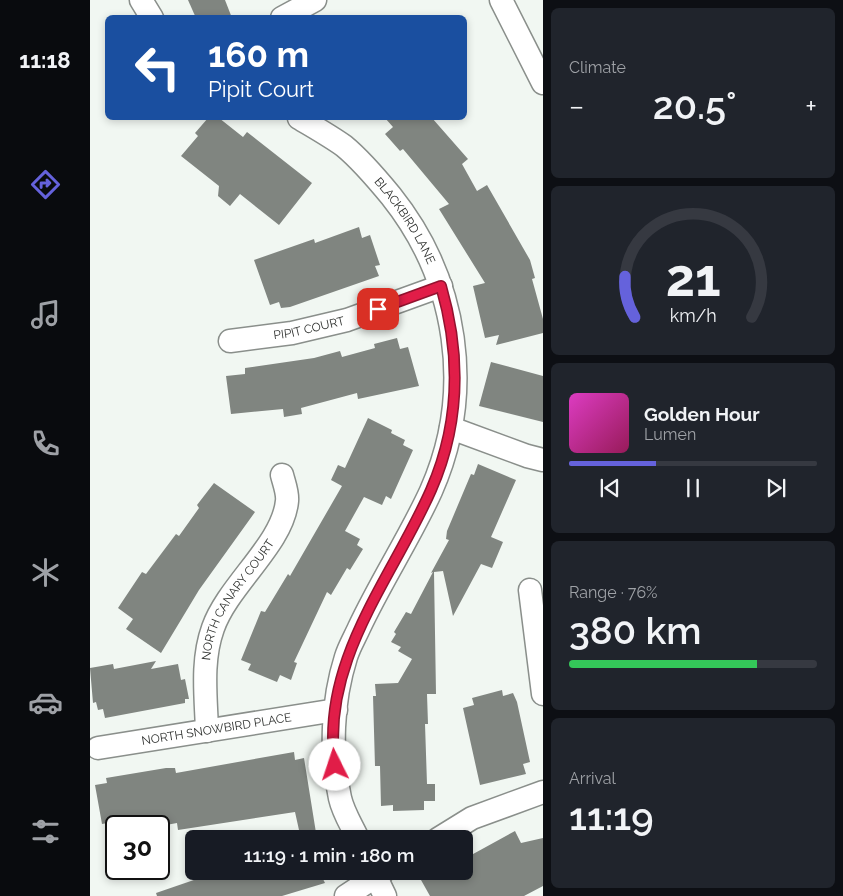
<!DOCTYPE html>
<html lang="en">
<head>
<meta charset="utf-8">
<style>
	:root { --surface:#171b24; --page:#20242c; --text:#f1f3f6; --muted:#9ea1a6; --line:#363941; --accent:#6562dc }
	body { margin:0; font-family:Raleway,sans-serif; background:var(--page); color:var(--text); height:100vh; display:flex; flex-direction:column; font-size:19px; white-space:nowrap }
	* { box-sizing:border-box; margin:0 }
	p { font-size:16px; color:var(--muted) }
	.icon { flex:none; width:28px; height:28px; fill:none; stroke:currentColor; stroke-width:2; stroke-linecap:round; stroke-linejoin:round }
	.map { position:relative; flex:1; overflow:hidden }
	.side { display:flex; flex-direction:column; gap:8px; padding:8px; background:#0d0f14; width:300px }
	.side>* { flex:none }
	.banner { position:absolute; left:15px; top:15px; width:362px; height:105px; border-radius:8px; box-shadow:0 2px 8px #0003; background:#1a4fa0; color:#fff; overflow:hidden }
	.speed { position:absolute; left:15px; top:815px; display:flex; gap:10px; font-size:25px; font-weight:700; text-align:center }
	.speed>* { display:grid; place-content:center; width:65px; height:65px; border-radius:50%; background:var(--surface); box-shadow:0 2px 8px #0003; line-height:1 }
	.speed .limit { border:2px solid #111; border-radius:8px; background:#fff; color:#111 }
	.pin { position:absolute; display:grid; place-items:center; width:42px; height:42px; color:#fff; margin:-21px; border-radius:10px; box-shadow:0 2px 8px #0006 }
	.me { position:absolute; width:55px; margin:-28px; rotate:356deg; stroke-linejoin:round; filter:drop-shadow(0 0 4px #0008) }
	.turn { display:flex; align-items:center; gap:18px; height:105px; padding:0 20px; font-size:22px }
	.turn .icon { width:65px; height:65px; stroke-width:2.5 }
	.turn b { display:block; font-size:35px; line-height:42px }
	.big { font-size:38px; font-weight:600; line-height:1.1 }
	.side .widget { flex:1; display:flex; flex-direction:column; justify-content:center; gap:8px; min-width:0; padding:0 18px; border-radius:8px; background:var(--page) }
	.side .dial { align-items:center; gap:0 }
	.dial svg { height:130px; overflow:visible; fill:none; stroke:var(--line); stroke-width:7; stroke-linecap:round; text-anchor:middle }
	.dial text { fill:var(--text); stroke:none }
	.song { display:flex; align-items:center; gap:15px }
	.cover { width:60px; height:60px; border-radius:8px; background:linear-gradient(135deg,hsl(310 70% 55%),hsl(330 70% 35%)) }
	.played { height:5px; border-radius:2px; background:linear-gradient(90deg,var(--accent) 35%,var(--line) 35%) }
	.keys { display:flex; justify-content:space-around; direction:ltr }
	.heat { display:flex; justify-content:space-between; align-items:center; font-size:28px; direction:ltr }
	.charge { height:8px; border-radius:4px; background:linear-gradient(90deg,#34c759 76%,var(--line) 0) }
	.trip { position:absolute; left:95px; top:830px; width:288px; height:50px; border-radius:8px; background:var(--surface); box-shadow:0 2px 8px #0003; font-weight:600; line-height:50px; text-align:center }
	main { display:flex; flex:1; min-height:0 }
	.dock { display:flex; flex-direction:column; width:90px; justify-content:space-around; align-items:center; background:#090b0e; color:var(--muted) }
	.dock .icon { width:35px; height:35px }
	.dock .active { color:var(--accent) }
	.dock b { font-size:22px; color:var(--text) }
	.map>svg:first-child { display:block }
	.building { fill:#808580 }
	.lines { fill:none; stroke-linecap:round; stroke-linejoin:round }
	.minor-casing { stroke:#8a8f8b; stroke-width:25 }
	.minor { stroke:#fff; stroke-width:22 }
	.route-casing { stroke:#92132f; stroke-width:12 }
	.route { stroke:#e11d48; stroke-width:9 }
	.labels { text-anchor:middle; stroke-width:5; stroke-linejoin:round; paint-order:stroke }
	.street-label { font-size:12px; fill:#2f312f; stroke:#fff }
</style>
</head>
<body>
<main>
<nav class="dock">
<b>11:18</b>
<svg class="icon active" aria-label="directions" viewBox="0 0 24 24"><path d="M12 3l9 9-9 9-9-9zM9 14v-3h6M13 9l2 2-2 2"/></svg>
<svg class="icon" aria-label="music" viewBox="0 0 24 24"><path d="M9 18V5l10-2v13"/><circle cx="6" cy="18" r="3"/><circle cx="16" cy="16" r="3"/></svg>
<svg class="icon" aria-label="phone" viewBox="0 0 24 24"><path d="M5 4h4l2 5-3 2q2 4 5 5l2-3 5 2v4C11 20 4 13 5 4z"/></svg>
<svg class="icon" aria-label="climate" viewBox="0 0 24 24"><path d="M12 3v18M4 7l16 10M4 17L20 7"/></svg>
<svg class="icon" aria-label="car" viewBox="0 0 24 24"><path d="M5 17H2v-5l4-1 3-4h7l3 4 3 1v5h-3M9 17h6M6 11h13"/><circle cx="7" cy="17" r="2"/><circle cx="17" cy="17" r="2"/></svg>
<svg class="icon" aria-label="filters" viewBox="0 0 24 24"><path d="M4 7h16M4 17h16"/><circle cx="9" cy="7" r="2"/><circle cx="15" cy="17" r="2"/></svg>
</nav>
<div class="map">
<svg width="453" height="896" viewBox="0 0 453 896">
	<rect width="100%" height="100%" fill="#f1f7f2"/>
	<g class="building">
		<path d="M 98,0 L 135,0 L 142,18 L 106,18 Z"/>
		<path d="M 118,118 L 129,118 L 153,137 L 157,132 L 222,183 L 189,225 L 150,194 L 140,206 L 128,196 L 129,186 L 91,156 L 108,136 L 105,133 Z"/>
		<path d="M 295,118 L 342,118 L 378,159 L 372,164 L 387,191 L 397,185 L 440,260 L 445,278 L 442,279 L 453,319 L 453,333 L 406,345 L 409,335 L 395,338 L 383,286 L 395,283 L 349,209 L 359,204 L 313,149 L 310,151 L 295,134 L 303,127 Z"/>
		<path d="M 269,227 L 272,238 L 280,235 L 290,265 L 285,266 L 289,276 L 200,307 L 191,308 L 189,302 L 180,305 L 164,260 L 224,239 L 225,243 Z"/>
		<path d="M 307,338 L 310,349 L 318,347 L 329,386 L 268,399 L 267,393 L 211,408 L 212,414 L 194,417 L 193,409 L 141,414 L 136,376 L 155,374 L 155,368 L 224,358 L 250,351 L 252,357 L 285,348 L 284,344 Z"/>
		<path d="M 401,362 L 453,376 L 453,422 L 389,406 Z"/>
		<path d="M 278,418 L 302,430 L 301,433 L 315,440 L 313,445 L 323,450 L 301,499 L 296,496 L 292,505 L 274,497 L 255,531 L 270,539 L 267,545 L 273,549 L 260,570 L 257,568 L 241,595 L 237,592 L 204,662 L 207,663 L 201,680 L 190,675 L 187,682 L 158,670 L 161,664 L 151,660 L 171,611 L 175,612 L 198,574 L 200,576 L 252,486 L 241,480 L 248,465 L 255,468 Z"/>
		<path d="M 388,464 L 426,480 L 401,537 L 413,542 L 402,568 L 391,564 L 363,616 L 353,571 L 344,572 L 346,694 L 337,694 L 338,724 L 335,724 L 337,784 L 345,784 L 345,801 L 334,801 L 334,810 L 303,811 L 303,805 L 291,806 L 290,766 L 285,766 L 283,696 L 286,696 L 285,684 L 308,683 L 322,659 L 308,651 L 311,647 L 301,642 L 306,634 L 304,632 L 316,612 L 321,614 L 343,572 L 341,573 L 359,540 L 356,539 L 357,531 L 381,474 L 384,475 Z"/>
		<path d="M 124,483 L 165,512 L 109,590 L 71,653 L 36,629 L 43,619 L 28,608 L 52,572 L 56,574 L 86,534 L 89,536 L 109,508 L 107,505 Z"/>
		<path d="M 66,661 L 61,669 L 88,664 L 91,680 L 95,679 L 99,699 L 95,699 L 95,703 L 15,718 L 13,709 L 8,710 L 6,702 L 3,703 L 0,668 L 23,664 L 24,669 Z"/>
		<path d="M 412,690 L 413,696 L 423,693 L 427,702 L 440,762 L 433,764 L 436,774 L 390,785 L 373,708 L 384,705 L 382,698 Z"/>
		<path d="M 204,752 L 205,760 L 214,758 L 227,839 L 211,839 L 205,812 L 88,830 L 87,823 L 76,825 L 75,820 L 43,826 L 41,819 L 12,824 L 5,785 L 17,783 L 16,778 L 76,768 L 85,768 L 86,773 Z"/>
		<path d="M 425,831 L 431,843 L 453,838 L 453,886 L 434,896 L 340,896 L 331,880 L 348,871 L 374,871 L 374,859 Z"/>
		<path d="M 130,871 L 243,871 L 244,876 L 233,879 L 235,883 L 192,896 L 67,896 L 66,893 Z"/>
	</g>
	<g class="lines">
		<g class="minor-casing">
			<g id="minor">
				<path d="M 51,0 L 62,18"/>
				<path d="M 411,0 L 453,83"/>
				<path d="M 192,18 L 225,0"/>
				<path id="s1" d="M 209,118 C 224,127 240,136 254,146 C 271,160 287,179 301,196 C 368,280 385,392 341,491 C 320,537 291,581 269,628 C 265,637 259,647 256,657 C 242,701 240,753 250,798 C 253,812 262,826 268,839"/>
				<path id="s2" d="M 140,341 L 202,333 L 257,320 L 351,286"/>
				<path d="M 361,428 L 437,456 L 453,460"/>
				<path d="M 440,590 L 453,694"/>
				<path id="s3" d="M 117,731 C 116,697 111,661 123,628 C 138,585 193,544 197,501 C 198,493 194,483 192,475"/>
				<path id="s4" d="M 8,748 L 246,710"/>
				<path d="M 348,839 L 382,818 L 453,792"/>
				<path d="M 283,871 L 295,896"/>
				<path d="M 256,896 L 294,871"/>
			</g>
		</g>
		<use href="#minor" class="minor"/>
	</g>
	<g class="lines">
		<g class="route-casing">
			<path id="route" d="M 245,765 C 230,661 302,579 341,490 C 370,424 371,355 351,286 L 288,309"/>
		</g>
		<use href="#route" class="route"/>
	</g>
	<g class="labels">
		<g class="street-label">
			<text dy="4" stroke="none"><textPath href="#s1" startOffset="150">BLACKBIRD LANE</textPath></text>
			<text dy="4" stroke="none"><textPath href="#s2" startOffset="80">PIPIT COURT</textPath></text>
			<text dy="4" stroke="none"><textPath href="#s3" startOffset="140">NORTH CANARY COURT</textPath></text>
			<text dy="4" stroke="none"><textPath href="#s4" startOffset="120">NORTH SNOWBIRD PLACE</textPath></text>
		</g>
	</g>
</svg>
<div class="speed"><div class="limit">30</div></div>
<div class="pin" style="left:288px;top:309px;background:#d93025"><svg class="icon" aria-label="arrive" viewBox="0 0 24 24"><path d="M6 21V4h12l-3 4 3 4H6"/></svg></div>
<svg class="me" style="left:245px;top:765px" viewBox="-20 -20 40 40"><circle r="19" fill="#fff"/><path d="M0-13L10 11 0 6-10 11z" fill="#e11d48"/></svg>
<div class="trip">11:19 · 1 min · 180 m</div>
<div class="banner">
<div class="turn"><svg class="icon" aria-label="left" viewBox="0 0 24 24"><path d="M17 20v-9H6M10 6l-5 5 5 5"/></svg><div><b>160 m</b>Pipit Court</div></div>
</div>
</div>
<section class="side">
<div class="widget"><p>Climate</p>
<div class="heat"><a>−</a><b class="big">20.5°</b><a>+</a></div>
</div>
<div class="widget dial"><svg viewBox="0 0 100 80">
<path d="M14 69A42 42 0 1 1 86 69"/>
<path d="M14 69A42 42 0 0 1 8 44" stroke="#6562dc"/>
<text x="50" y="56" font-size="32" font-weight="700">21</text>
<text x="50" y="72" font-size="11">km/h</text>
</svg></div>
<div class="widget">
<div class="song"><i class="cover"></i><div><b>Golden Hour</b><p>Lumen</p></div></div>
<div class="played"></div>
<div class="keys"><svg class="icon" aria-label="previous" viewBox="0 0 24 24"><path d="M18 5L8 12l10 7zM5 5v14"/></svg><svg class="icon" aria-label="pause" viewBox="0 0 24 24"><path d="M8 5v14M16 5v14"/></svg><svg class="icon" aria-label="next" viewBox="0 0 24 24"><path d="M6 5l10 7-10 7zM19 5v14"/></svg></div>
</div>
<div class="widget"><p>Range · 76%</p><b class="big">380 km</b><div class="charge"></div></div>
<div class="widget"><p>Arrival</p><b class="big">11:19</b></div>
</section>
</main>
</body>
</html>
